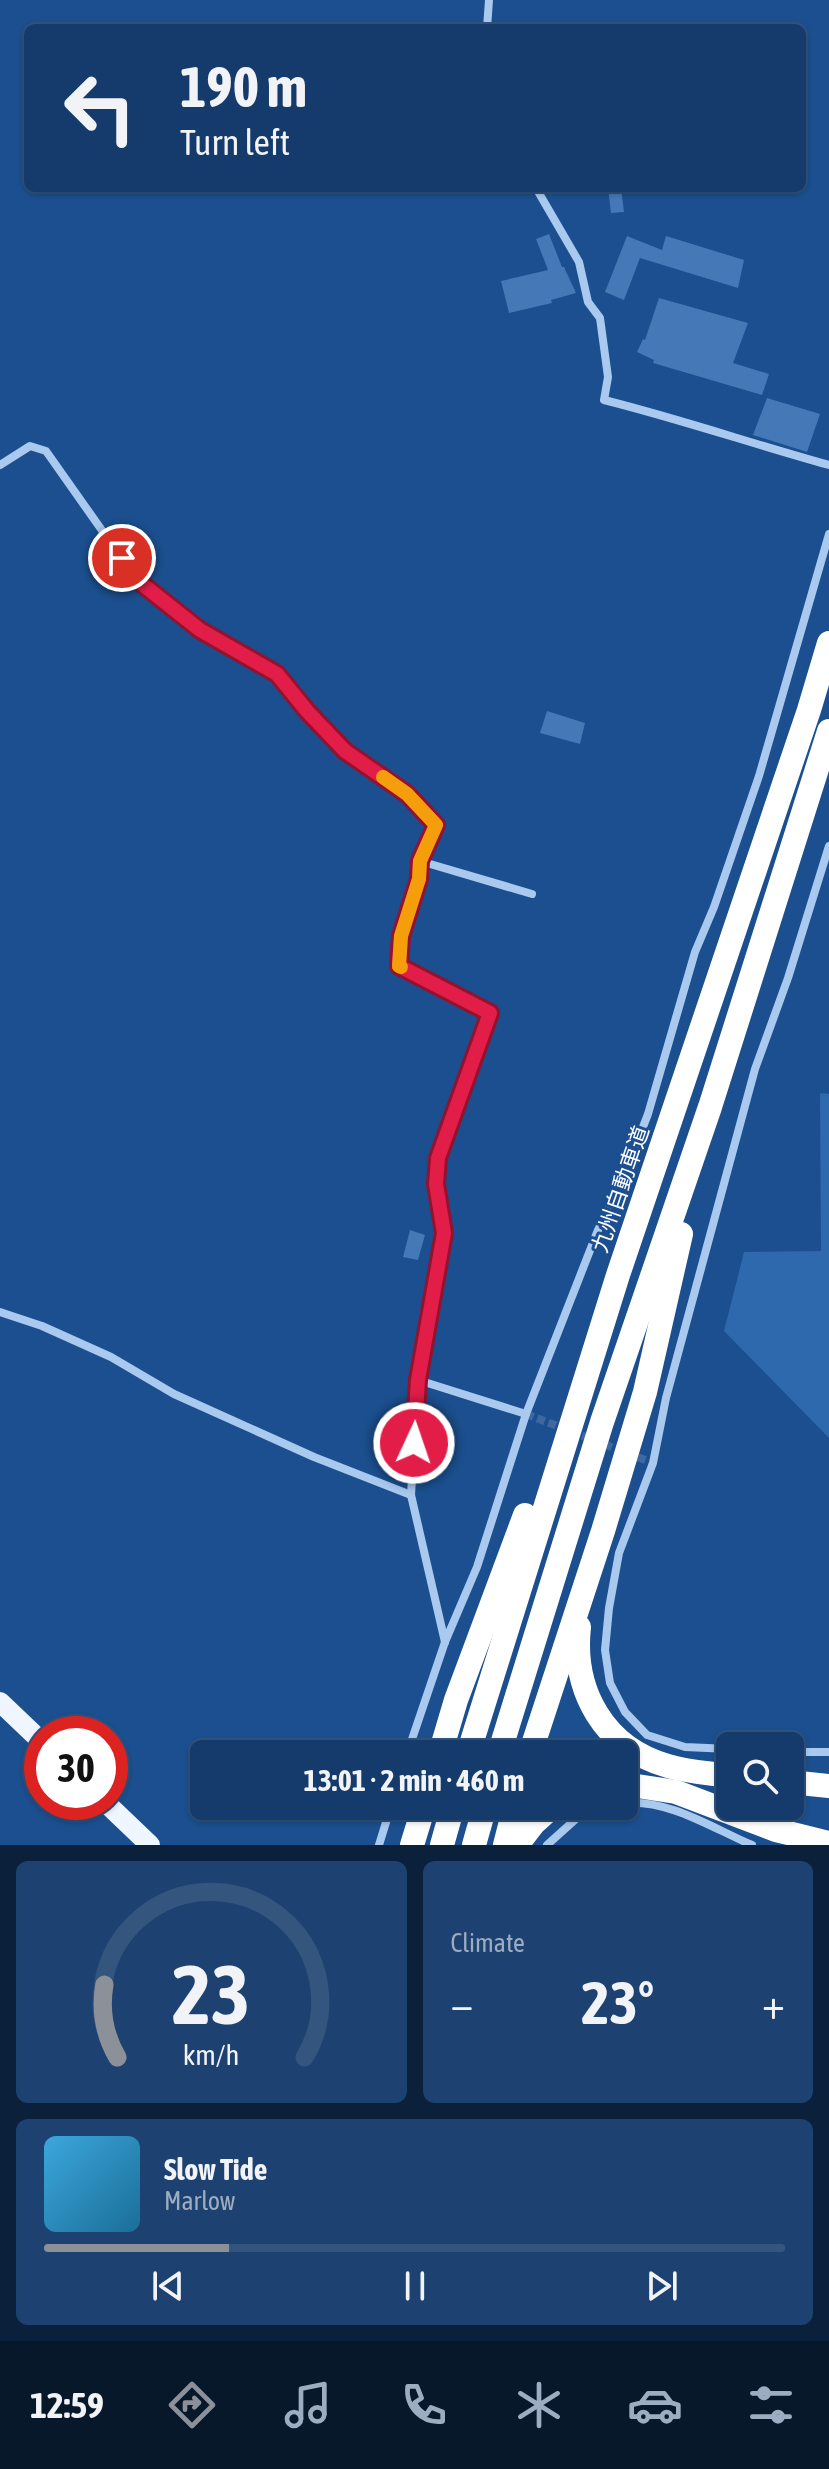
<!DOCTYPE html>
<html lang="en">
<head>
<meta charset="utf-8">
<style>
	:root { --surface:#143b6b; --page:#1d4271; --text:#f1f3f6; --muted:#9dadc1; --line:#33557e; --accent:#8c9099 }
	body { margin:0; font-family:"Asap Condensed","Noto Sans JP",sans-serif; background:var(--page); color:var(--text); height:100vh; display:flex; flex-direction:column; font-size:30px; white-space:nowrap }
	* { box-sizing:border-box; margin:0 }
	p { font-size:26px; color:var(--muted) }
	.icon { flex:none; width:44px; height:44px; fill:none; stroke:currentColor; stroke-width:2; stroke-linecap:round; stroke-linejoin:round }
	.map { position:relative; height:1845px; overflow:hidden }
	.panel { display:flex; flex-direction:column; gap:16px; padding:16px; background:#0b203b; flex:1 }
	.panel>* { flex:none }
	.hud { position:absolute; left:24px; top:24px; width:782px; height:168px; border-radius:12px; box-shadow:0 2px 6px #0004,0 0 0 2px var(--line); background:#143b6b; color:var(--text); overflow:hidden }
	.controls { position:absolute; left:716px; top:1732px; display:grid; gap:16px }
	.controls a { display:grid; place-items:center; width:88px; height:88px; border-radius:12px; background:var(--surface); box-shadow:0 2px 6px #0004,0 0 0 2px var(--line); font-size:40px }
	.speed { position:absolute; left:24px; top:1716px; display:flex; gap:16px; font-size:40px; font-weight:700; text-align:center }
	.speed>* { display:grid; place-content:center; width:104px; height:104px; border-radius:50%; background:var(--surface); box-shadow:0 2px 6px #0004,0 0 0 2px var(--line); line-height:1 }
	.speed .limit { border:12px solid #d22; background:#fff; color:#111 }
	.pin { position:absolute; display:grid; place-items:center; width:68px; height:68px; color:#fff; margin:-34px; border:4px solid #fff; border-radius:50%; box-shadow:0 2px 8px #0007 }
	.me { position:absolute; width:88px; margin:-44px; rotate:3deg; stroke-linejoin:round; filter:drop-shadow(0 0 6px #0008) }
	.turn { display:flex; align-items:center; gap:28px; height:168px; padding:0 24px; font-size:36px }
	.turn .icon { width:104px; height:104px; stroke-width:2.5 }
	.turn b { display:block; font-size:56px; line-height:68px }
	.big { font-size:60px; font-weight:700; line-height:1.1 }
	.panel .tile { flex:1; display:flex; flex-direction:column; justify-content:center; gap:12px; min-width:0; padding:0 28px; border-radius:12px; background:var(--page) }
	.panel .dial { align-items:center; gap:0 }
	.dial svg { height:208px; overflow:visible; fill:none; stroke:var(--line); stroke-width:7; stroke-linecap:round; text-anchor:middle }
	.dial text { fill:var(--text); stroke:none }
	.song { display:flex; align-items:center; gap:24px }
	.cover { width:96px; height:96px; border-radius:12px; background:linear-gradient(135deg,hsl(200 70% 55%),hsl(200 70% 35%)) }
	.played { height:8px; border-radius:4px; background:linear-gradient(90deg,var(--accent) 25%,var(--line) 25%) }
	.keys { display:flex; justify-content:space-around; direction:ltr }
	.heat { display:flex; justify-content:space-between; align-items:center; font-size:44px; direction:ltr }
	.panel .tiles { flex:1; display:grid; gap:16px; grid-template-columns:1fr 1fr }
	.tile:last-child { grid-column:span 2 }
	.trip { position:absolute; left:190px; top:1740px; width:448px; height:80px; border-radius:12px; background:var(--surface); box-shadow:0 2px 6px #0004,0 0 0 2px var(--line); font-weight:700; line-height:80px; text-align:center }
	.tab-bar { display:flex; height:128px; justify-content:space-around; align-items:center; background:#08182b; color:var(--muted) }
	.tab-bar .icon { width:56px; height:56px }
	.tab-bar .selected { color:var(--accent) }
	.tab-bar b { font-size:36px; color:var(--text) }
	.map>svg:first-child { display:block }
	.green { fill:#2e69ad }
	.building { fill:#4478b7 }
	.lines { fill:none; stroke-linecap:round; stroke-linejoin:round }
	.street-tunnel { stroke:#3d69a0; stroke-width:8; stroke-dasharray:8 4; stroke-linecap:butt }
	.street { stroke:#a9c9ee; stroke-width:8 }
	.primary { stroke:#f0f6ff; stroke-width:20 }
	.highway { stroke:#fff; stroke-width:24 }
	.route-casing { stroke:#92132f; stroke-width:20 }
	.route { stroke:#e11d48; stroke-width:14 }
	.slow { stroke:#f59e0b; stroke-width:14 }
	.labels { text-anchor:middle; stroke-width:6; stroke-linejoin:round; paint-order:stroke }
	.street-label { font-size:22px; fill:#fff; stroke:#1b4f8f }
</style>
</head>
<body>
<div class="map">
<svg width="829" height="1845" viewBox="0 0 829 1845">
	<rect width="100%" height="100%" fill="#1b4f8f"/>
	<path class="green" d="M 820,1093 L 829,1094 L 829,1438 L 724,1331 L 744,1252 L 821,1251 Z"/>
	<g class="building">
		<path d="M 608,188 L 621,188 L 624,212 L 611,213 Z"/>
		<path d="M 549,234 L 562,267 L 564,267 L 576,293 L 551,300 L 552,303 L 509,313 L 501,281 L 548,270 L 536,239 Z"/>
		<path d="M 627,236 L 662,250 L 666,236 L 744,260 L 738,288 L 640,258 L 624,300 L 605,292 Z"/>
		<path d="M 659,298 L 748,323 L 733,363 L 769,374 L 762,395 L 653,363 L 654,360 L 637,352 L 643,339 L 645,340 Z"/>
		<path d="M 767,398 L 820,414 L 807,452 L 753,435 Z"/>
		<path d="M 547,711 L 585,723 L 580,744 L 540,733 Z"/>
		<path d="M 410,1230 L 425,1235 L 418,1260 L 403,1257 Z"/>
	</g>
	<g class="lines">
		<path class="street-tunnel" d="M 526,1414 L 653,1463"/>
		<g class="street">
			<path d="M 487,28 L 489,0"/>
			<path d="M 536,188 L 579,262 L 588,302 L 600,318 L 608,377 L 604,400 C 680,419 753,444 829,465"/>
			<path d="M 0,465 L 30,446 L 46,451 L 137,580 L 200,630 L 277,674 L 307,711 L 345,751 L 407,794 L 436,825 L 420,861 L 419,879 L 401,936 L 399,966 L 490,1013 L 438,1158 L 436,1184 L 444,1233 L 418,1380 L 411,1495 L 445,1642"/>
			<path d="M 420,861 L 532,894"/>
			<path d="M 0,1312 L 42,1326 L 111,1357 L 174,1394 L 314,1457 L 411,1495"/>
			<path d="M 418,1380 L 526,1414"/>
			<path d="M 730,1749 L 685,1747 L 647,1735 L 625,1712 L 610,1683 L 605,1650 L 609,1608 L 619,1553 L 653,1463 L 666,1398 L 755,1069 L 788,978 L 829,846"/>
			<path d="M 790,1752 L 829,1752"/>
			<path d="M 407,1754 L 445,1642 L 477,1567 L 526,1414 L 598,1230 L 623,1179 L 648,1114 L 695,952 L 714,907 L 759,776 L 829,534"/>
			<path d="M 624,1803 C 669,1799 712,1828 752,1845"/>
			<path d="M 379,1845 L 391,1806"/>
			<path d="M 547,1845 L 577,1818 L 604,1806"/>
		</g>
		<g class="primary">
			<path d="M 0,1702 L 42,1742"/>
			<path d="M 105,1802 L 150,1845"/>
		</g>
		<g class="highway">
			<path d="M 579,1627 C 572,1691 604,1748 668,1766 C 688,1772 709,1773 730,1776"/>
			<path d="M 440,1754 L 456,1700 L 525,1515"/>
			<path d="M 468,1754 L 618,1275 L 809,710 L 829,643"/>
			<path d="M 499,1754 L 602,1422 L 710,1107 L 829,731"/>
			<path d="M 530,1754 L 603,1531 L 645,1392 L 681,1234"/>
			<path d="M 790,1782 L 829,1786"/>
			<path d="M 624,1784 L 676,1792 L 776,1830 L 829,1843"/>
			<path d="M 412,1845 L 424,1806"/>
			<path d="M 442,1845 L 453,1806"/>
			<path d="M 474,1845 L 485,1806"/>
			<path d="M 505,1845 L 515,1806"/>
			<path d="M 517,1845 L 534,1823 L 553,1806"/>
		</g>
	</g>
	<g class="lines">
		<g class="route-casing">
			<path id="route" d="M 122,558 L 137,580 L 200,630 L 277,674 L 307,711 L 345,751 L 407,794 L 436,825 L 420,861 L 419,879 L 401,936 L 399,966 L 490,1013 L 438,1158 L 436,1184 L 444,1233 L 418,1380 L 414,1443"/>
		</g>
		<use href="#route" class="route"/>
		<path class="slow" d="M 383,777 L 407,794 L 436,825 L 420,861 L 419,879 L 401,936 L 399,966 L 401,967"/>
	</g>
	<g class="labels">
		<g class="street-label">
			<text transform="translate(620 1189) rotate(-71)" y="8">九州自動車道</text>
		</g>
	</g>
</svg>
<div class="controls">
<a><svg class="icon" aria-label="search" viewBox="0 0 24 24"><circle cx="10" cy="10" r="6"/><path d="M15 15l6 6"/></svg></a>
</div>
<div class="speed"><div class="limit">30</div></div>
<div class="pin" style="left:122px;top:558px;background:#d93025"><svg class="icon" aria-label="arrive" viewBox="0 0 24 24"><path d="M6 21V4h12l-3 4 3 4H6"/></svg></div>
<svg class="me" style="left:414px;top:1443px" viewBox="-20 -20 40 40"><circle r="17" fill="#e11d48" stroke="#fff" stroke-width="3"/><path d="M0-11L8 9 0 5-8 9z" fill="#fff"/></svg>
<div class="trip">13:01 · 2 min · 460 m</div>
<div class="hud">
<div class="turn"><svg class="icon" aria-label="left" viewBox="0 0 24 24"><path d="M17 20v-9H6M10 6l-5 5 5 5"/></svg><div><b>190 m</b>Turn left</div></div>
</div>
</div>
<section class="panel">
<div class="tiles">
<div class="tile dial"><svg viewBox="0 0 100 80">
<path d="M14 69A42 42 0 1 1 86 69"/>
<path d="M14 69A42 42 0 0 1 9 41" stroke="#8c9099"/>
<text x="50" y="56" font-size="32" font-weight="700">23</text>
<text x="50" y="72" font-size="11">km/h</text>
</svg></div>
<div class="tile"><p>Climate</p>
<div class="heat"><a>−</a><b class="big">23°</b><a>+</a></div>
</div>
<div class="tile">
<div class="song"><i class="cover"></i><div><b>Slow Tide</b><p>Marlow</p></div></div>
<div class="played"></div>
<div class="keys"><svg class="icon" aria-label="previous" viewBox="0 0 24 24"><path d="M18 5L8 12l10 7zM5 5v14"/></svg><svg class="icon" aria-label="pause" viewBox="0 0 24 24"><path d="M8 5v14M16 5v14"/></svg><svg class="icon" aria-label="next" viewBox="0 0 24 24"><path d="M6 5l10 7-10 7zM19 5v14"/></svg></div>
</div>
</div>
</section>
<nav class="tab-bar">
<b>12:59</b>
<svg class="icon selected" aria-label="directions" viewBox="0 0 24 24"><path d="M12 3l9 9-9 9-9-9zM9 14v-3h6M13 9l2 2-2 2"/></svg>
<svg class="icon" aria-label="music" viewBox="0 0 24 24"><path d="M9 18V5l10-2v13"/><circle cx="6" cy="18" r="3"/><circle cx="16" cy="16" r="3"/></svg>
<svg class="icon" aria-label="phone" viewBox="0 0 24 24"><path d="M5 4h4l2 5-3 2q2 4 5 5l2-3 5 2v4C11 20 4 13 5 4z"/></svg>
<svg class="icon" aria-label="climate" viewBox="0 0 24 24"><path d="M12 3v18M4 7l16 10M4 17L20 7"/></svg>
<svg class="icon" aria-label="car" viewBox="0 0 24 24"><path d="M5 17H2v-5l4-1 3-4h7l3 4 3 1v5h-3M9 17h6M6 11h13"/><circle cx="7" cy="17" r="2"/><circle cx="17" cy="17" r="2"/></svg>
<svg class="icon" aria-label="filters" viewBox="0 0 24 24"><path d="M4 7h16M4 17h16"/><circle cx="9" cy="7" r="2"/><circle cx="15" cy="17" r="2"/></svg>
</nav>
</body>
</html>
